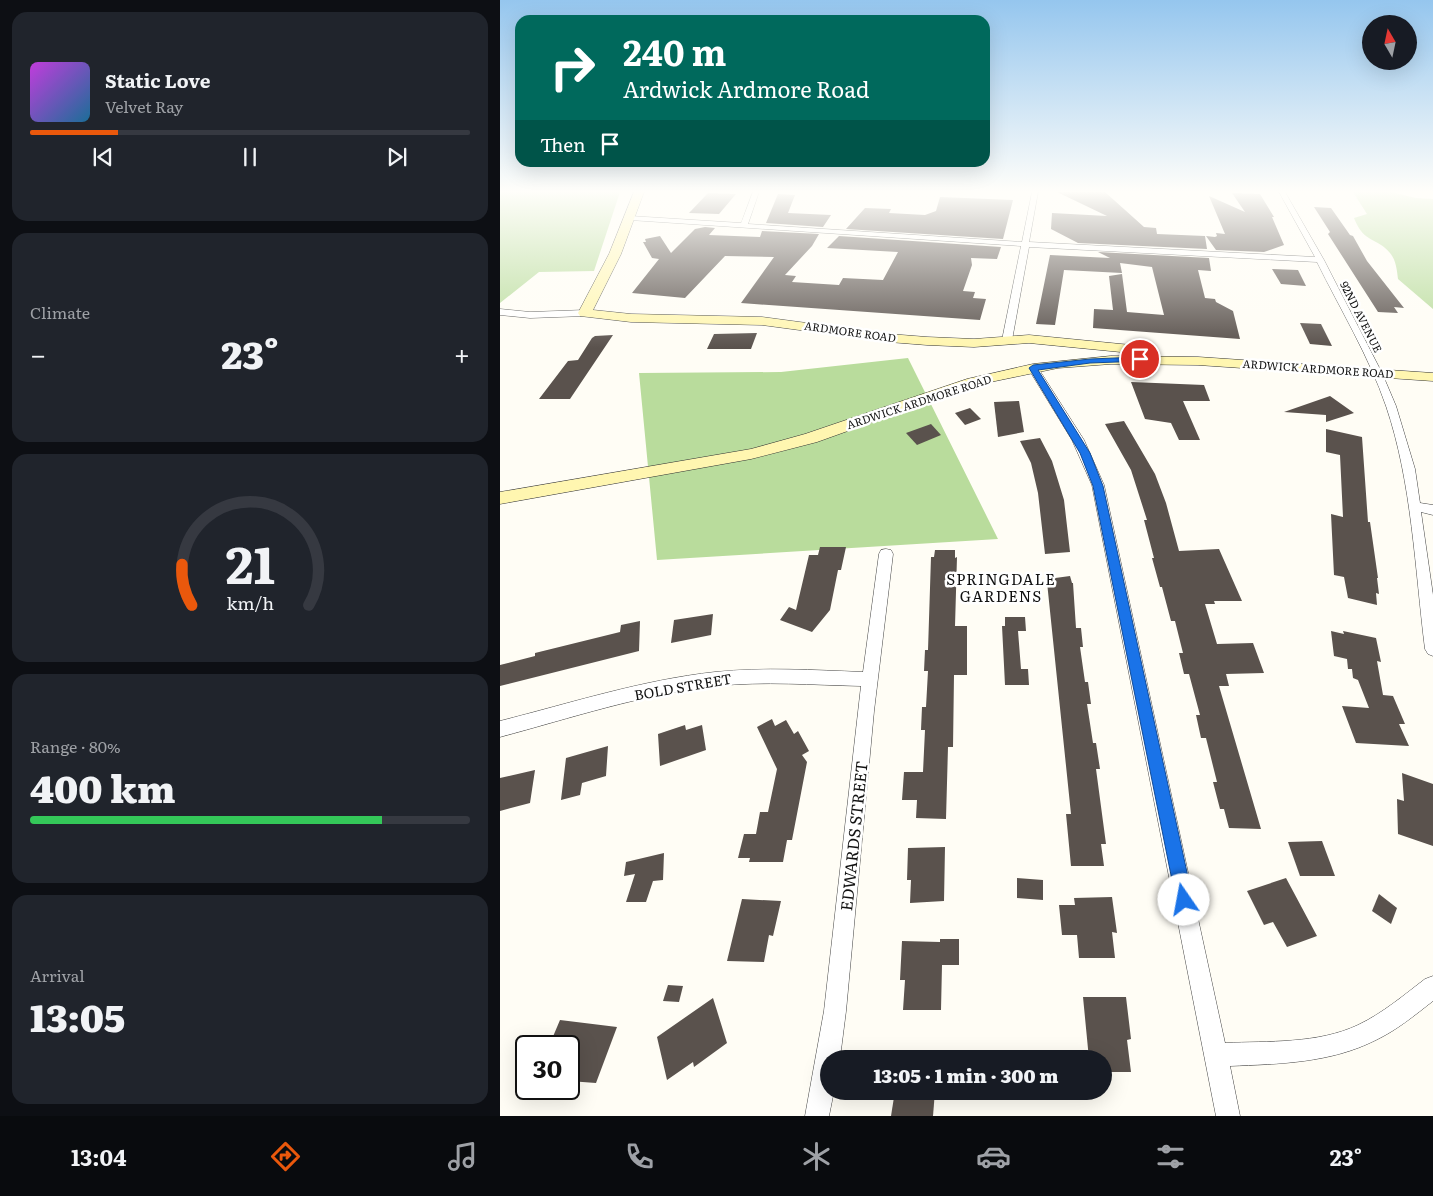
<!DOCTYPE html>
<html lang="en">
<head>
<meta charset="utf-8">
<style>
	:root { --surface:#171b24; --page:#20242c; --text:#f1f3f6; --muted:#9ea1a6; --line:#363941; --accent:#ea580c }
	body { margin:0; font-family:Literata,serif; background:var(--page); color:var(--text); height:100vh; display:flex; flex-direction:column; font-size:19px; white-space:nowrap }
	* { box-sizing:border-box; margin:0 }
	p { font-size:16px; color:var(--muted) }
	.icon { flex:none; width:28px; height:28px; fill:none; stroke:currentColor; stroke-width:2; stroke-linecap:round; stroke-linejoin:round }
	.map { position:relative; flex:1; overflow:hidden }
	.side { display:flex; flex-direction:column; gap:12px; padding:12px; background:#0d0f14; width:500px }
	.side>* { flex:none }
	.hud { position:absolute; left:15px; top:15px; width:475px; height:152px; border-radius:15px; box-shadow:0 5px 20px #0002; background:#00695c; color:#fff; overflow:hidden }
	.needle { width:32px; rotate:351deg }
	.buttons { position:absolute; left:862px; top:15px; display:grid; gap:10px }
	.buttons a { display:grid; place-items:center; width:55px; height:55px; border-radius:50%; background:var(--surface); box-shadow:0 5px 20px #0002; font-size:25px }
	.speed { position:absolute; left:15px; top:1035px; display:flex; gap:10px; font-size:25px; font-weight:700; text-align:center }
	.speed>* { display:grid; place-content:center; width:65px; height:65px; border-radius:50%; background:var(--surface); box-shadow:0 5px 20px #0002; line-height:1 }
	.speed .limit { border:2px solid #111; border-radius:8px; background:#fff; color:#111 }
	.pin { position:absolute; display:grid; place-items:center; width:42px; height:42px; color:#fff; margin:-21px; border:2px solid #fff; border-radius:50%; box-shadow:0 1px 5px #0007 }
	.me { position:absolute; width:55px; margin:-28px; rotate:348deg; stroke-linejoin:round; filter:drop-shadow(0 0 4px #0008) }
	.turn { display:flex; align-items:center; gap:18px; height:105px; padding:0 25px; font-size:22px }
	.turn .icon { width:65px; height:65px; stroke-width:2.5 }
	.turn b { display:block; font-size:35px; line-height:42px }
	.then { display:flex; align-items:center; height:48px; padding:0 25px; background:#0003; gap:10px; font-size:19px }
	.big { font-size:38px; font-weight:800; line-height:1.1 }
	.side .tile { flex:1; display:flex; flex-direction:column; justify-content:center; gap:8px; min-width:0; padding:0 18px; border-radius:15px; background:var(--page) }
	.side .dial { align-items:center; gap:0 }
	.dial svg { height:130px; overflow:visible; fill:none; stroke:var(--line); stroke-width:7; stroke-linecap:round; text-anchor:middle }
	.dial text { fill:var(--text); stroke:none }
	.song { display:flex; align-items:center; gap:15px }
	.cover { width:60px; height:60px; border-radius:8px; background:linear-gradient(135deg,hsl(290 70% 55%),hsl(200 70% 35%)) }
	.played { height:5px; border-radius:2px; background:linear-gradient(90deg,var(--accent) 20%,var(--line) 20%) }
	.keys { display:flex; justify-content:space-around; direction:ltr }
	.heat { display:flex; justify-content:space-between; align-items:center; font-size:28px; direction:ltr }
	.charge { height:8px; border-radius:4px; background:linear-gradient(90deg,#34c759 80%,var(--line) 0) }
	.trip { position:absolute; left:320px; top:1050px; width:292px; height:50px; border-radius:25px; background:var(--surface); box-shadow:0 5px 20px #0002; font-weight:800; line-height:50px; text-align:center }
	.menu { display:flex; height:80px; justify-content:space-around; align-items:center; background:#090b0e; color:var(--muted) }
	.menu .icon { width:35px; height:35px }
	.menu .active { color:var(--accent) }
	.menu b { font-size:22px; color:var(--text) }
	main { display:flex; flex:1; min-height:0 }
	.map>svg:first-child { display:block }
	.forest { fill:#b9dc9c }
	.building { fill:#5a524d }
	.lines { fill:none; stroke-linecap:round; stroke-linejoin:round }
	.street-casing { stroke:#444; stroke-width:1 }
	.secondary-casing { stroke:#333; stroke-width:1 }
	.street { fill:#fff; fill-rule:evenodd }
	.secondary { fill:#fff6b0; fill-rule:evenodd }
	.route { fill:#1a73e8; stroke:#114b97 }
	.labels { text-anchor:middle; stroke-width:5; stroke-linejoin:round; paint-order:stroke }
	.far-street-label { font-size:11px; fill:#111; stroke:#fff }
	.street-label { font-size:14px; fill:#111; stroke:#fff }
	.neighbourhood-label { font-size:15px; letter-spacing:1px; fill:#111; stroke:#fff }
	.near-street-label { font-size:16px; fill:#111; stroke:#fff }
</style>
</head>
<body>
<main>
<section class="side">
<div class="tile">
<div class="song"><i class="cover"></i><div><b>Static Love</b><p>Velvet Ray</p></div></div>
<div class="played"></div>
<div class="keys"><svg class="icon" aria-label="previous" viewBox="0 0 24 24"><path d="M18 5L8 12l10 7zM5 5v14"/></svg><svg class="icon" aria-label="pause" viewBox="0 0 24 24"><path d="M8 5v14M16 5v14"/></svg><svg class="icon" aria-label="next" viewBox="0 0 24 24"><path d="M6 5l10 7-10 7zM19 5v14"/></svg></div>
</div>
<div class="tile"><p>Climate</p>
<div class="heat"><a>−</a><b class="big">23°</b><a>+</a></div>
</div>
<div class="tile dial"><svg viewBox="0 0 100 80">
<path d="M14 69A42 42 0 1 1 86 69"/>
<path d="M14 69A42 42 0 0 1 8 44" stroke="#ea580c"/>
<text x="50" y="56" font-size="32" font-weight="700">21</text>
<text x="50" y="72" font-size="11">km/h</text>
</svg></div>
<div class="tile"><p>Range · 80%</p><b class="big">400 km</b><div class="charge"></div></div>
<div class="tile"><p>Arrival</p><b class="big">13:05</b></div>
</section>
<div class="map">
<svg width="933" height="1116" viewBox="0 0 933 1116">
	<rect width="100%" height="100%" fill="#fffdf5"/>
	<g class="forest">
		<path d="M 0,192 L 120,192 L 94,271 L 39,272 L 0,303 Z"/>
		<path d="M 853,192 L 891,192 L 916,198 L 933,199 L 933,309 L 898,279 C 897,270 896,260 890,253 C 877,237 864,244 854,218 L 867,214 Z"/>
		<path d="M 408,358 L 498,539 L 157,560 L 139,373 L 281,372 Z"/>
	</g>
	<g class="building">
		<path d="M 557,192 L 605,192 L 644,227 L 656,228 L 657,234 L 705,236 L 707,249 L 578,243 L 551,229 L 552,213 L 607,216 Z"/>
		<path d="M 208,193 L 236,194 L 219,214 L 189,213 Z"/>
		<path d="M 732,193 L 760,194 L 774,217 L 772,217 L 784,245 L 764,252 L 716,250 L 706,236 L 715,237 L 717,236 L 716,233 L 725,234 L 709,196 L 745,212 Z"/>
		<path d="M 278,194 L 295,195 L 288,213 L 331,215 L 323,227 L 266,223 Z"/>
		<path d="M 440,197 L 513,200 L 503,239 L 346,229 L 365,208 L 391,209 L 389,213 L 425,215 L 436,211 Z"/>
		<path d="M 814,207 L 831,208 L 850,235 L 853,236 L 867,261 L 904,308 L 894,307 L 898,313 L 878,312 L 828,234 L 830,232 Z"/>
		<path d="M 205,227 L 215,228 L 209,235 L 260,237 L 262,231 L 319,234 L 312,246 L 285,275 L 296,276 L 292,282 L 339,285 L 343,278 L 383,280 L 398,252 L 327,248 L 339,236 L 501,247 L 497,259 L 471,258 L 472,265 L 463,291 L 475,292 L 473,298 L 486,299 L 480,320 L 241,303 L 274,257 L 225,256 L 185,298 L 132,293 L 159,259 L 152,258 L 143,242 L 146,242 L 145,239 L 160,236 L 171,253 L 195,229 Z"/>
		<path d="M 598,252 L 709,258 L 711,271 L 698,270 L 705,298 L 715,299 L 716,302 L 733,311 L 740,339 L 593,328 L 594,309 L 613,310 L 609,276 L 622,274 L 627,312 L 664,315 L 652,267 L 620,263 L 622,273 L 564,270 L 555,325 L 536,324 L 550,255 L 610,258 Z"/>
		<path d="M 772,269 L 798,270 L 806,286 L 781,284 Z"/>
		<path d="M 800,323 L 821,324 L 832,346 L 810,344 Z"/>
		<path d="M 257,333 L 251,349 L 207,349 L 214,334 Z"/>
		<path d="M 113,335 L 70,399 L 39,399 L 68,361 L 78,360 L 92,338 L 95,336 Z"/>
		<path d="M 631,382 L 704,385 L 710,401 L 683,401 L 700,440 L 679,440 L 671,423 L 645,419 Z"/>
		<path d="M 830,396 L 854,413 L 826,422 L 826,415 L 784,412 Z"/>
		<path d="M 519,401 L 524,432 L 498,437 L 494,402 Z"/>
		<path d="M 470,408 L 481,419 L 465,425 L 455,413 Z"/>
		<path d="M 624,421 L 655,474 L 666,503 L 679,551 L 719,549 L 742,601 L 714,601 L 715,604 L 705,604 L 717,644 L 753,643 L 764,673 L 726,674 L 729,686 L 719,686 L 761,829 L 729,828 L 724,809 L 720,809 L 713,782 L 717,782 L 706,738 L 701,738 L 696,715 L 700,715 L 689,674 L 684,674 L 679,653 L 683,653 L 675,621 L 671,621 L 662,587 L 660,587 L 652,558 L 654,558 L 644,520 L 647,520 L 631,470 L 605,424 Z"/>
		<path d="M 431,424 L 441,435 L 417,445 L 406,433 Z"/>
		<path d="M 826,429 L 862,437 L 868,522 L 870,522 L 878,578 L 877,578 L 879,594 L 876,593 L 877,605 L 848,598 L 844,577 L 834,575 L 831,514 L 843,517 L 840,455 L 826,452 Z"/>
		<path d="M 540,438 L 552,461 L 564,500 L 570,552 L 545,554 L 538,493 L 531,463 L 520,441 Z"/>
		<path d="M 320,547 L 346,547 L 341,570 L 338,570 L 330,610 L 312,632 L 280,620 L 289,607 L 296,610 L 309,555 L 318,555 Z"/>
		<path d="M 435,550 L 455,550 L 455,558 L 457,557 L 455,626 L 467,626 L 467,675 L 454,675 L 453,747 L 448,747 L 446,819 L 416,818 L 417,800 L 402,800 L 404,772 L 423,772 L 425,730 L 421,730 L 422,707 L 426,707 L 428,671 L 424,671 L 425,650 L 428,650 L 431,557 L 434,557 Z"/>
		<path d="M 570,576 L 572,583 L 573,583 L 576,628 L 581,628 L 583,647 L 580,647 L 585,682 L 588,682 L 591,704 L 587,704 L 593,743 L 596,743 L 600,769 L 596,769 L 606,844 L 601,844 L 604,866 L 571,866 L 566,814 L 571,814 L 547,582 L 548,579 Z"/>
		<path d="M 213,614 L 211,635 L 171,643 L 174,620 Z"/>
		<path d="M 505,617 L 525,617 L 526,631 L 518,631 L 521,669 L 528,669 L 529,685 L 505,685 L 502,626 L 505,626 Z"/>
		<path d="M 140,621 L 139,651 L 0,686 L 0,665 L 35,656 L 35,653 L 120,632 L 121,625 Z"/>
		<path d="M 831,631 L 844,634 L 843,631 L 876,638 L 881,662 L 877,661 L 883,695 L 893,696 L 905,724 L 899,724 L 909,746 L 856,743 L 842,706 L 869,708 L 858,680 L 853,678 L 852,669 L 848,669 L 847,659 L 834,656 Z"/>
		<path d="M 272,719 L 275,726 L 286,720 L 294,734 L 298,731 L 309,751 L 302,755 L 307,762 L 292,840 L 287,840 L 283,862 L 249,862 L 250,858 L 238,858 L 244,834 L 256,834 L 260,812 L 268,812 L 277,769 L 257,727 Z"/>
		<path d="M 185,725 L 186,730 L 202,725 L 206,750 L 160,766 L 158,734 Z"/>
		<path d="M 108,746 L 106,776 L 82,783 L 80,795 L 61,800 L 66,758 Z"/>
		<path d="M 35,770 L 30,803 L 0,811 L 0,778 Z"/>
		<path d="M 902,773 L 933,784 L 933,846 L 898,834 L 897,799 L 904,801 Z"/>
		<path d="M 822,841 L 835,876 L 800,876 L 788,842 Z"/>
		<path d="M 445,847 L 444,901 L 410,903 L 411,880 L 407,880 L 408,848 Z"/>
		<path d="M 164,853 L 163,880 L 153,881 L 146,902 L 126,902 L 135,874 L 124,876 L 126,862 Z"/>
		<path d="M 517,878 L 543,880 L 543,900 L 517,898 Z"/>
		<path d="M 786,878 L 817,936 L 787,947 L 773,922 L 764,925 L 747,891 Z"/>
		<path d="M 879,894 L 897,908 L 891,924 L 872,911 Z"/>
		<path d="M 612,897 L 617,933 L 612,932 L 615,958 L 579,958 L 577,935 L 562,935 L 559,905 L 575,905 L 574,898 Z"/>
		<path d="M 242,899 L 281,901 L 273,936 L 269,935 L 264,962 L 227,961 Z"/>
		<path d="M 440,939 L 459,939 L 459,965 L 442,965 L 441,1010 L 403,1010 L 405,980 L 400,980 L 402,941 L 440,942 Z"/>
		<path d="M 168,985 L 183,986 L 179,1002 L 163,1001 Z"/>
		<path d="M 583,997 L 626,997 L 631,1039 L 627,1040 L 631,1072 L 604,1072 L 604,1059 L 589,1059 Z"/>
		<path d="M 213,998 L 227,1043 L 194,1067 L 193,1062 L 167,1080 L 157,1037 Z"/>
		<path d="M 60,1020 L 117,1027 L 96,1083 L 69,1081 L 69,1046 L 49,1046 Z"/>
		<path d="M 395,1091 L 435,1091 L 433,1116 L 391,1116 Z"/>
	</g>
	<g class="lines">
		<g class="street-casing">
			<g id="street">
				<path d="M 253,192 L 259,192 L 248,224 L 522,242 L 532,192 L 538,192 L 529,242 L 815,257 L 779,192 L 785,192 L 824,260 L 882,373 L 896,406 L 915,469 L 920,503 L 933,505 L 933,515 L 921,512 L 933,595 L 933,656 L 928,654 L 925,649 C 915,570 912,482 886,406 C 869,356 840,309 817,262 L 529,247 L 512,340 L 507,343 L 502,340 L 521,246 L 130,220 L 126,218 L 130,216 L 241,223 Z"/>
				<path d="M 0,309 L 30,312 L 85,310 L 89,313 L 85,316 L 30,318 L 0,315 Z"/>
				<path d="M 533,365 L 538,368 L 584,440 L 604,485 L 725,1043 C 768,1041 818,1044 858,1025 C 883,1013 904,995 925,979 L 933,976 L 933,1001 C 915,1015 897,1030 876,1040 C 831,1063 779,1064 730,1066 L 740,1116 L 716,1116 L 592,485 L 572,440 L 528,368 Z"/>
				<path d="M 386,549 L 391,550 L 393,554 L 374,711 L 346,1011 L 340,1058 L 329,1059 L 329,1091 L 334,1091 L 329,1116 L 305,1116 L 324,1011 L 361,686 C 313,685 264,681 216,686 C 142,694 71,718 0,737 L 0,721 C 71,703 142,680 215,672 C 264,667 314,670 363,672 L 379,554 L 381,550 Z"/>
			</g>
		</g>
		<g class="secondary-casing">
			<g id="secondary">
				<path d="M 134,192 L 144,192 L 121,254 L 93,310 L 131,314 L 262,317 L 389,334 L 427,337 L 474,339 L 529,335 L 631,345 L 638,349 L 631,353 L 529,343 L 474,347 L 427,345 L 389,342 L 262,325 L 131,322 L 80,316 L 78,313 L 109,254 Z"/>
				<path d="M 611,356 L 698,357 L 933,373 L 933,381 L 698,365 L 611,364 L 558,368 L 476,385 L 317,442 L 251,459 L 0,504 L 0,492 L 251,449 L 305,434 L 467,379 L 533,364 Z"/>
			</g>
		</g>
		<use href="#street" class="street"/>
		<use href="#secondary" class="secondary"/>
	</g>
	<linearGradient id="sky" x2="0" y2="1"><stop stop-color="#95c6ee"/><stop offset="0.55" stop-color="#fffefa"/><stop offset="1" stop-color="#fffefa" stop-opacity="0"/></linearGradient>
	<rect width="933" height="348" fill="url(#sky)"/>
	<path class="route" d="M 640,357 L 643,358 L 643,361 L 590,363 L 538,370 L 590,453 L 603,486 L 693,900 L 690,906 L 684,908 L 678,906 L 676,900 L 593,486 L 580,453 L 529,368 L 533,365 L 590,359 Z"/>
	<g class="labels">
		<g class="far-street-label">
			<text transform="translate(861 317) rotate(63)" y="4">92ND AVENUE</text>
			<text transform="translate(350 332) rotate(8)" y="4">ARDMORE ROAD</text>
			<text transform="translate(818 369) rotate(4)" y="4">ARDWICK ARDMORE ROAD</text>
			<text transform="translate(419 402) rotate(-18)" y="4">ARDWICK ARDMORE ROAD</text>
		</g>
		<g class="street-label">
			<text transform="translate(183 687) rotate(-10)" y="5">BOLD STREET</text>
		</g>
		<g class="neighbourhood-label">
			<text x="501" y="585">SPRINGDALE<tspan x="501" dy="17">GARDENS</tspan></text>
		</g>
		<g class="near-street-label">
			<text transform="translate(354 836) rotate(-84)" y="6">EDWARDS STREET</text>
		</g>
	</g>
</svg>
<div class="buttons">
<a><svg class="needle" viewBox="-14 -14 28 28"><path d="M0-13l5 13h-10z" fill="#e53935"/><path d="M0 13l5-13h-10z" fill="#9ea1a6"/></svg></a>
</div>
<div class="speed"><div class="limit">30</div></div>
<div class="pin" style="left:640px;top:359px;background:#d93025"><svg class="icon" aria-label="arrive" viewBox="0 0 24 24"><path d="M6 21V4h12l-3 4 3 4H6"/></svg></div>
<svg class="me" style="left:684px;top:900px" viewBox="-20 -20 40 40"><circle r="19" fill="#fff"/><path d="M0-13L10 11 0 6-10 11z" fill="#1a73e8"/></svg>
<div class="trip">13:05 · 1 min · 300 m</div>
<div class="hud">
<div class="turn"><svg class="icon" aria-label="right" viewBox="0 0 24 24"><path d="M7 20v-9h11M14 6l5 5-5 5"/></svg><div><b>240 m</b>Ardwick Ardmore Road</div></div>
<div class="then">Then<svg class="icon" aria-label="arrive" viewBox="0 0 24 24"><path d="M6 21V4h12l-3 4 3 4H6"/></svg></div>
</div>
</div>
</main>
<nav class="menu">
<b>13:04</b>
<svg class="icon active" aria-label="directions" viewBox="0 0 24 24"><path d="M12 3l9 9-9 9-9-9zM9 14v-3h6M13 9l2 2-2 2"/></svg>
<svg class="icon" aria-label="music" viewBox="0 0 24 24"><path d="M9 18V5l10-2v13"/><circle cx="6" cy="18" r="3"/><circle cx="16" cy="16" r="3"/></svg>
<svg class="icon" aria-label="phone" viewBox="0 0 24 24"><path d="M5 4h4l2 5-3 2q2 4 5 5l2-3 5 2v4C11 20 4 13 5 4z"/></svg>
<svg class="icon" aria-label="climate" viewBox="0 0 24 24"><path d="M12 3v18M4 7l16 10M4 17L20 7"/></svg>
<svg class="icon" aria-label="car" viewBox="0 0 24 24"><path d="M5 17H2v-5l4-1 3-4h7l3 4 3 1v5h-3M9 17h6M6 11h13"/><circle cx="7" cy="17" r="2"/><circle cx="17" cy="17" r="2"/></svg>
<svg class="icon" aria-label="filters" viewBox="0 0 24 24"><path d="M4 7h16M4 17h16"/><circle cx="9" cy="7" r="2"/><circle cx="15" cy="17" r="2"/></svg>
<b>23°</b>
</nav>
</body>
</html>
